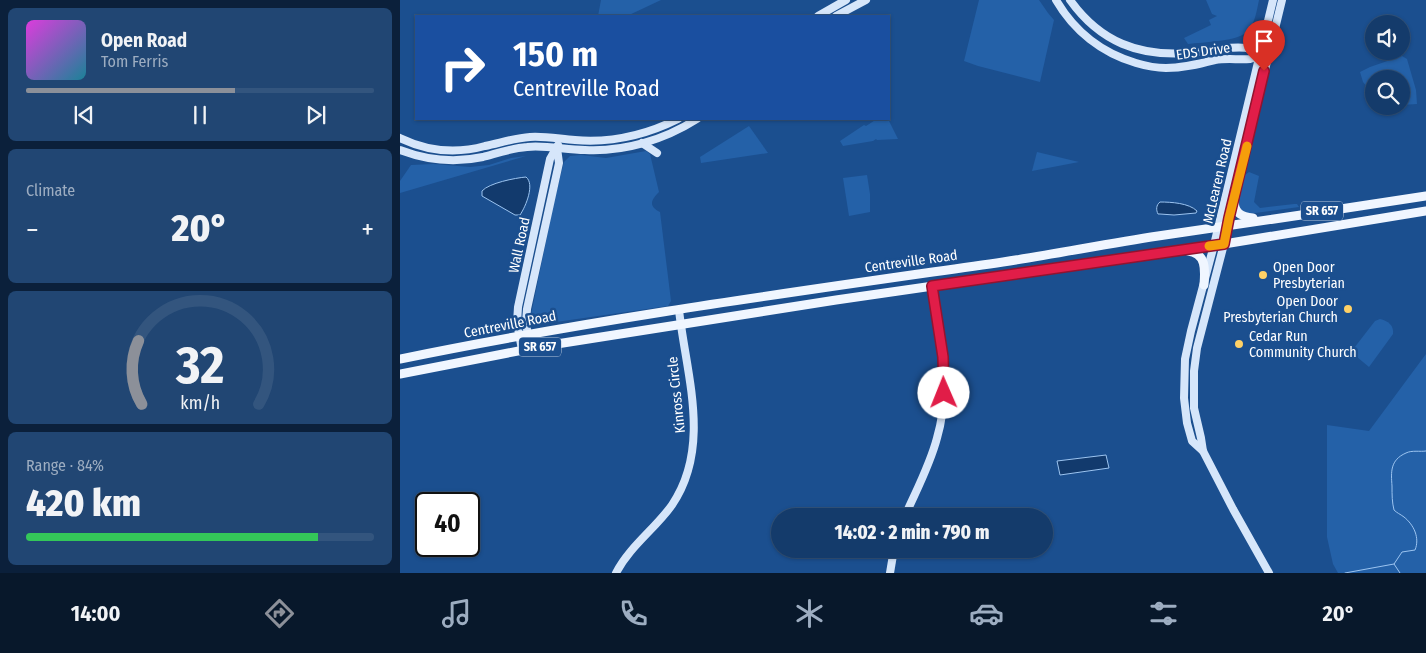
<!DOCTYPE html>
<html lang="en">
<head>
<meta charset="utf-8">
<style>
	:root { --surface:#143b6b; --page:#214673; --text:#f1f3f6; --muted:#9dadc1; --line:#33557e; --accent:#8c9099 }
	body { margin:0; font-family:"Fira Sans Condensed",sans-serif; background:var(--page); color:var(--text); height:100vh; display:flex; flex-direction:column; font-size:19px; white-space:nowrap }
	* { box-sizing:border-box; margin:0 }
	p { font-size:16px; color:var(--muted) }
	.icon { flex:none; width:28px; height:28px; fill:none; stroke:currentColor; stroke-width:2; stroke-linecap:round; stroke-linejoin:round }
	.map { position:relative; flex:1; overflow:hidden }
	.side { display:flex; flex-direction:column; gap:8px; padding:8px; background:#0b203b; width:400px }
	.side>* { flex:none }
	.banner { position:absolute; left:15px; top:15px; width:475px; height:105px; border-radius:0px; box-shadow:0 1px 4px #0004,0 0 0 1px var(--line); background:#1a4fa0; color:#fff; overflow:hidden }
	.fabs { position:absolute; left:965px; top:15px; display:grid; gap:10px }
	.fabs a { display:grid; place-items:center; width:45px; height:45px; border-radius:50%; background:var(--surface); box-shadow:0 1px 4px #0004,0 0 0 1px var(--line); font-size:25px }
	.speed { position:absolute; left:15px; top:492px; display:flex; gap:10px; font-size:25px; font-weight:700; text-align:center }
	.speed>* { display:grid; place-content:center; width:65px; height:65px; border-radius:50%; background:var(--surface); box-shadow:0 1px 4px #0004,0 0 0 1px var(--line); line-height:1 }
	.speed .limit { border:2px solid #111; border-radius:8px; background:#fff; color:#111 }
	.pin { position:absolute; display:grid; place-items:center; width:42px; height:42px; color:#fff; margin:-51px -21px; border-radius:50% 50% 50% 0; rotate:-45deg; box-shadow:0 0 5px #0007 }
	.pin .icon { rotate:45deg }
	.me { position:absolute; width:55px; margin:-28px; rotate:359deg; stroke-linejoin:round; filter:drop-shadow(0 0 4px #0008) }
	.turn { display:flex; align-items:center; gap:18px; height:105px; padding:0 15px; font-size:22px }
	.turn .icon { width:65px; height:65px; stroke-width:2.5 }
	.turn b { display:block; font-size:35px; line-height:42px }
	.big { font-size:38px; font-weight:800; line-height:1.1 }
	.side .tile { flex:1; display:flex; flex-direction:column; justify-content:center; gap:8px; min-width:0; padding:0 18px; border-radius:8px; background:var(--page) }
	.side .dial { align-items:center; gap:0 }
	.dial svg { height:130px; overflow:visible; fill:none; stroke:var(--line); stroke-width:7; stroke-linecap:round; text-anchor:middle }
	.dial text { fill:var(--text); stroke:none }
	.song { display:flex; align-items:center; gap:15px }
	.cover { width:60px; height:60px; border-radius:8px; background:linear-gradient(135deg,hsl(300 70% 55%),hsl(190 70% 35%)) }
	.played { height:5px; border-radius:2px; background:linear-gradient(90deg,var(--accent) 60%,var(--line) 60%) }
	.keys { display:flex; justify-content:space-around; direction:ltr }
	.heat { display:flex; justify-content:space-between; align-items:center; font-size:28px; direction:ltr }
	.charge { height:8px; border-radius:4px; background:linear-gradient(90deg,#34c759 84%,var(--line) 0) }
	.trip { position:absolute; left:371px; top:508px; width:282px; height:50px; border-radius:25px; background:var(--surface); box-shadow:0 1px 4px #0004,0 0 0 1px var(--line); font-weight:800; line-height:50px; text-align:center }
	.tab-bar { display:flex; height:80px; justify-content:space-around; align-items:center; background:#08182b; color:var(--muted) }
	.tab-bar .icon { width:35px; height:35px }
	.tab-bar .current { color:var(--accent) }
	.tab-bar b { font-size:22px; color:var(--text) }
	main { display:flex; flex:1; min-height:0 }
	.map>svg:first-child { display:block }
	.green { fill:#2461a8 }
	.water { fill:#123a6d; stroke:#9cc4f0 }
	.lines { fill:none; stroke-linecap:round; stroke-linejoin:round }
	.stream { stroke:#9cc4f0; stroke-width:1 }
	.secondary { stroke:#d6e6fa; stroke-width:8 }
	.primary { stroke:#f0f6ff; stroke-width:9 }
	.route-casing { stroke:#92132f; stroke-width:12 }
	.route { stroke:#e11d48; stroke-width:9 }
	.slow { stroke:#f59e0b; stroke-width:9 }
	.poi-dot { fill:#ffd166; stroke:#1b4f8f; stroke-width:2 }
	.labels { text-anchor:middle; stroke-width:5; stroke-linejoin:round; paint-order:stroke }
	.shield { fill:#1b4f8f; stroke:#bbcadd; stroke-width:1 }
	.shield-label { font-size:12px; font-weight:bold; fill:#fff }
	.street-label { font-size:14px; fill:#fff; stroke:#1b4f8f }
	.poi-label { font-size:14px; fill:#fff; stroke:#1b4f8f; text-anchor:start }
</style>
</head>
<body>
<main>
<section class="side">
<div class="tile">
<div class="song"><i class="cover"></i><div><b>Open Road</b><p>Tom Ferris</p></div></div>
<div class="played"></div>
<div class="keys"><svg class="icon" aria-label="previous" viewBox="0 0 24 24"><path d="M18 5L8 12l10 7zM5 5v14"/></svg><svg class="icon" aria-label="pause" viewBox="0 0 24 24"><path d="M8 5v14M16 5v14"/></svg><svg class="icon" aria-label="next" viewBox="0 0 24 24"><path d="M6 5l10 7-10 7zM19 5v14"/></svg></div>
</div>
<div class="tile"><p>Climate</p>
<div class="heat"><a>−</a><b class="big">20°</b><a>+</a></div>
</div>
<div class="tile dial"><svg viewBox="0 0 100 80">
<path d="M14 69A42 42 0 1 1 86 69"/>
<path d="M14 69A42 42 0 0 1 12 30" stroke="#8c9099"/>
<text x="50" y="56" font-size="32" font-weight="700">32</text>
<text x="50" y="72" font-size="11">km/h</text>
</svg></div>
<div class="tile"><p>Range · 84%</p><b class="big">420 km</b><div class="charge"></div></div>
</section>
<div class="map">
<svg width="1026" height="573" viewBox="0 0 1026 573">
	<rect width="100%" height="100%" fill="#1b4f8f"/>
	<g class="green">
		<path d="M 201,0 L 261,0 L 227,16 L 215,16 L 214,15 L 211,16 L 198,16 Z"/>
		<path d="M 579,0 L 639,0 L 648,13 L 654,20 L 640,82 L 578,66 L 564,61 Z"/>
		<path d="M 806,0 L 859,0 C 857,10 855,22 849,30 C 840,42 802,42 788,44 L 784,38 L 811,25 L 809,20 L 817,16 L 812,14 Z"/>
		<path d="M 1002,56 L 1007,59 L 1016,90 L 1017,104 L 1001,105 L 1001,79 L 974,79 L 974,95 L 963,82 L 960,72 L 970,67 Z"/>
		<path d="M 477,119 L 488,119 L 498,139 L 477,140 L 476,139 L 473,141 L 443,146 L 440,141 L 464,125 L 466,126 Z"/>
		<path d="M 349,126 L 368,153 L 301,163 L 300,157 Z"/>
		<path d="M 246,151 L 250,154 L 259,192 C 251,200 248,206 260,212 L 271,301 L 268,306 L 135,325 L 130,320 L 155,197 L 164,162 L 170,156 L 181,155 L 206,158 Z"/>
		<path d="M 637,152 L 679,162 L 632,171 Z"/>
		<path d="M 126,156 L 0,193 L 0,181 L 11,165 L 33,164 L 70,167 L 89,165 L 111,158 Z"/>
		<path d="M 849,172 L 859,176 L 854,202 L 860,208 L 894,204 L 897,204 L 899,207 L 848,214 L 844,213 L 838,205 L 845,175 Z"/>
		<path d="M 467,175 L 470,194 L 470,212 L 449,216 L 443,178 Z"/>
		<path d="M 980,319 C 988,321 994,325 993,334 L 969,367 L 951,352 L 975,321 Z"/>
		<path d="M 1026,354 L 1026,573 L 938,573 L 933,564 L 927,537 L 927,425 L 969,431 Z"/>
	</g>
	<g class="water">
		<path d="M 126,177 C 135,184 126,206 120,215 L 115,215 L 82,196 L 82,191 C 89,183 115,178 126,177 Z"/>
		<path d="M 760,202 C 771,202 789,203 797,211 L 796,213 L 774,215 L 760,214 L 758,214 C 756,210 756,205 760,202 Z"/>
		<path d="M 706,455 L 709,468 L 660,475 L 657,461 Z"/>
	</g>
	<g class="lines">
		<g class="stream">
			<path d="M 945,573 L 994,564"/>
			<path d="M 1000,573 L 994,564 L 1002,552 L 1015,550 C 1020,538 1014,525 1004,517 C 1000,514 997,513 994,510 C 992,502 992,495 992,486 C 991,472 990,460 1006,453 C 1012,450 1020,452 1026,451"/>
		</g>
		<g class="secondary">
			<path d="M 656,0 C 674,31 702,53 736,63 C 746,66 756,68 766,68 C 783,68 799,64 815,60 C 827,58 839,60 850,59 C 854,58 857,57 861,57"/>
			<path d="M 670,0 C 700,42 739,57 790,53 C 804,52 838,44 850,49 C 854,50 856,54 859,56"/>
			<path d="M 418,16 L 446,0"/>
			<path d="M 436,16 L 466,0"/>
			<path d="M 0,138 C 27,151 56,154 85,146 C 100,143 114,138 130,137 C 145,136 160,139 175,140 C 211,143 246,135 278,119"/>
			<path d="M 242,143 L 257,153"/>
			<path d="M 0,150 C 26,160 55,163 83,157 C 98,153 112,148 127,147 C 146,145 166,150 185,150 C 224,152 264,140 297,119"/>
			<path d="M 130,349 L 126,323 L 127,309 L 159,163 L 157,148"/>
			<path d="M 122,350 L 117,323 L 118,307 L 150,159 L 158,145"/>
			<path d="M 803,451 L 792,441 L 787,423 L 784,398 L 785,359 L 791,331 L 814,245 L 873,0"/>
			<path d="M 505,516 C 516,491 530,465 537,438 C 552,388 539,337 532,286"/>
			<path d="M 216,573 C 230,546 255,529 272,505 C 312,446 286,374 279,310"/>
			<path d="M 490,573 L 494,549"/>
			<path d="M 869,573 L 833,509 L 803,451 L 801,438 L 794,408 L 794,371 L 797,348 L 824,244 L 829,218 L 882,0"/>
		</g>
		<g class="primary">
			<path d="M 834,200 C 834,213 841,217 853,218"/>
			<path d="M 788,251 C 807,253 805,271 804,285"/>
			<path d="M 0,359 C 200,318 401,291 603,262 C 655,254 706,244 758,236 C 847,223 937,210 1026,196"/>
			<path d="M 0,374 L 144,346 L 436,300 L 824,244 L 1026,211"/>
		</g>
	</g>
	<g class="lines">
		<g class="route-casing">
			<path id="route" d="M 544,393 L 543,357 L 532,286 L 824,244 L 829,218 L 864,71"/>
		</g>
		<use href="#route" class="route"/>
		<path class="slow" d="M 809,246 L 824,244 L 829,218 L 847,146"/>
	</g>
	<g class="poi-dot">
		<circle cx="863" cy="275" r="5"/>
		<circle cx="948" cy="309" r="5"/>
		<circle cx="839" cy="344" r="5"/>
	</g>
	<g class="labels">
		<g class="shield">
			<rect x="901" y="201.5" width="42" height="19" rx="4"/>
			<rect x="119" y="337.5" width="42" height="19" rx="4"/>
		</g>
		<g class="shield-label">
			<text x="922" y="215">SR 657</text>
			<text x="140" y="351">SR 657</text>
		</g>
		<g class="street-label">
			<text transform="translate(803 51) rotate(-8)" y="5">EDS Drive</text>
			<text transform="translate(817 181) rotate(-77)" y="5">McLearen Road</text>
			<text transform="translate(119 245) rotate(-78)" y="5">Wall Road</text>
			<text transform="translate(511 261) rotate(-8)" y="5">Centreville Road</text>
			<text transform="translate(110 324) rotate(-11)" y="5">Centreville Road</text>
			<text transform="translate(276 395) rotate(-96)" y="5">Kinross Circle</text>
		</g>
		<g class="poi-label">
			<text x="873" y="272">Open Door<tspan x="873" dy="16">Presbyterian</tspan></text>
			<text x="938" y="306" text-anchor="end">Open Door<tspan x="938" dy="16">Presbyterian Church</tspan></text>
			<text x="849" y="341">Cedar Run<tspan x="849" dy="16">Community Church</tspan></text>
		</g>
	</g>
</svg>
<div class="fabs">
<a><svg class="icon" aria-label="sound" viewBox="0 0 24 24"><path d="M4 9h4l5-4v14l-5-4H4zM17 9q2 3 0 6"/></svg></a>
<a><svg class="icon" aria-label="search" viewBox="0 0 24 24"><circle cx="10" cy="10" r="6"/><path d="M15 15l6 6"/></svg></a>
</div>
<div class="speed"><div class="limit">40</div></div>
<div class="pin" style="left:864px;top:71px;background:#d93025"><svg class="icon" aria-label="arrive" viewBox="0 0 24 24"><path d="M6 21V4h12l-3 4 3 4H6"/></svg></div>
<svg class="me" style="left:544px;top:393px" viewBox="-20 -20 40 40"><circle r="19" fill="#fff"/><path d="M0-13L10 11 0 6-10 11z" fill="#e11d48"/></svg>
<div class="trip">14:02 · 2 min · 790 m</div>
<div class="banner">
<div class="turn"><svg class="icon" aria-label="right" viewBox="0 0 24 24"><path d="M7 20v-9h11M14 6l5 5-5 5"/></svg><div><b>150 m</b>Centreville Road</div></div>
</div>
</div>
</main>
<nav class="tab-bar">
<b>14:00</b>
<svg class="icon current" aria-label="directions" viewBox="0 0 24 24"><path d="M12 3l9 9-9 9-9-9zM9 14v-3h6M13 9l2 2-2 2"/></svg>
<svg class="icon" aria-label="music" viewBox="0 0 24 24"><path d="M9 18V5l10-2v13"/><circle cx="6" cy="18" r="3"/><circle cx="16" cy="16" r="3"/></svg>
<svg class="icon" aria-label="phone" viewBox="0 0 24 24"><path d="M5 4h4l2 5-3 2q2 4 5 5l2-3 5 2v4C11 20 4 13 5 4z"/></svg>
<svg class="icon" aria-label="climate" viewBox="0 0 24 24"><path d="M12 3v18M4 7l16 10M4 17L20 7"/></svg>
<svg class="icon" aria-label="car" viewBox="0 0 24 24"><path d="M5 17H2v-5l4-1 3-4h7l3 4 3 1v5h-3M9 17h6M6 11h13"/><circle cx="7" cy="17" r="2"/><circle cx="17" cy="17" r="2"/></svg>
<svg class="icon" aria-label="filters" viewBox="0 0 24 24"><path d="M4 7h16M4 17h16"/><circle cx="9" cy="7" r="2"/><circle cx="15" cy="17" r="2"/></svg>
<b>20°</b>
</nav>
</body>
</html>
